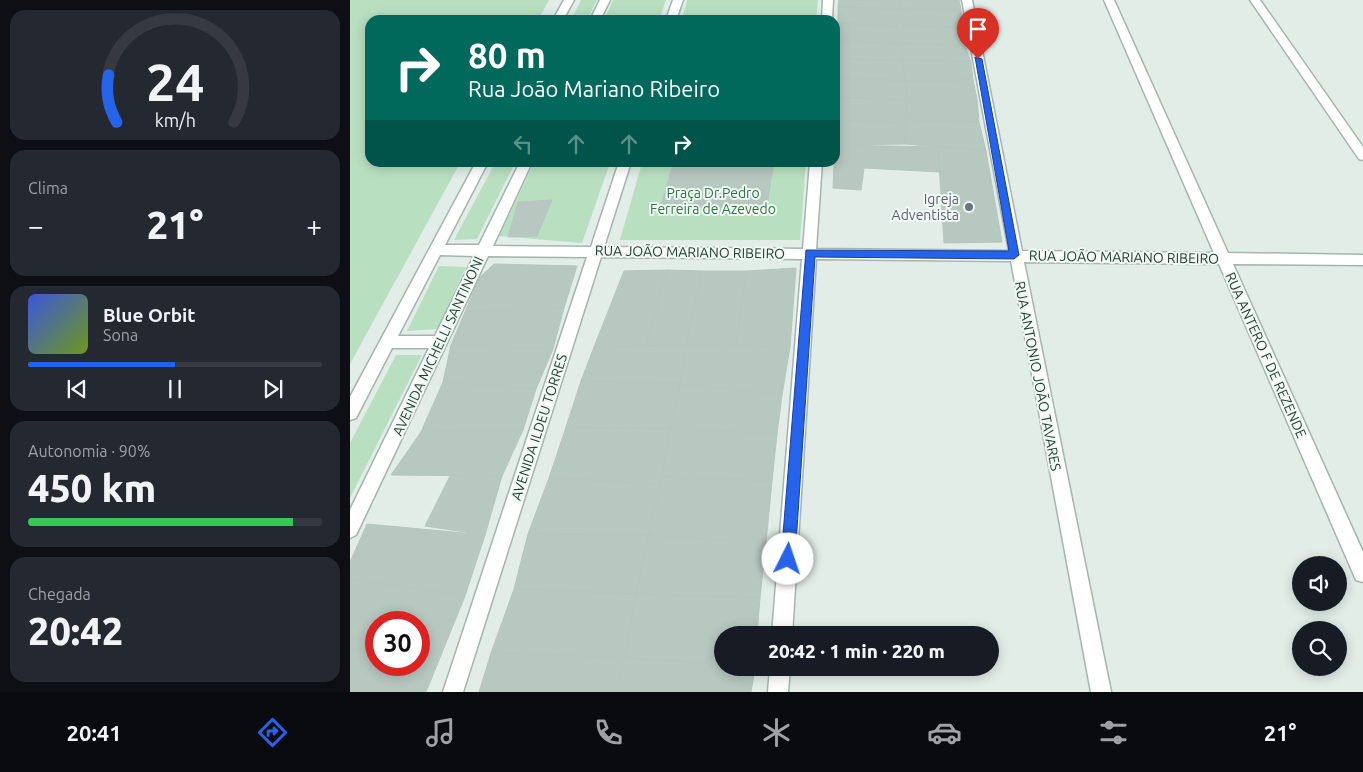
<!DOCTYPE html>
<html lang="pt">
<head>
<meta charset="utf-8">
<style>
	:root { --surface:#171b24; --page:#242831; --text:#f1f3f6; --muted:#9ea1a6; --line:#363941; --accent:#2563eb }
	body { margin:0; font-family:Ubuntu,sans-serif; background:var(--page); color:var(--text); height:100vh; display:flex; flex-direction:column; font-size:19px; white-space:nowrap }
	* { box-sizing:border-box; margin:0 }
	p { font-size:16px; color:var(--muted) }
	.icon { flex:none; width:28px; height:28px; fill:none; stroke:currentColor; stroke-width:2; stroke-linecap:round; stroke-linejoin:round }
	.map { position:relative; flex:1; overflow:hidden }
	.side { display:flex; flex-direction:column; gap:10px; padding:10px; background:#0d0f14; width:350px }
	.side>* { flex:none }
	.hud { position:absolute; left:15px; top:15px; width:475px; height:152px; border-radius:15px; box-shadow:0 2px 12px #0003; background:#00695c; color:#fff; overflow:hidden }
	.fabs { position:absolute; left:942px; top:556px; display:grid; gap:10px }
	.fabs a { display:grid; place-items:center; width:55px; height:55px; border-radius:50%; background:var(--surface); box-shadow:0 2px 12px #0003; font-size:25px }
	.speed { position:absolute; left:15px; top:611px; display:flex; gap:10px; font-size:25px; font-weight:700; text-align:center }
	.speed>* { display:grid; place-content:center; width:65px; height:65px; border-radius:50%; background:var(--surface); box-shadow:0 2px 12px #0003; line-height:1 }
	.speed .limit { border:8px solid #d22; background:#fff; color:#111 }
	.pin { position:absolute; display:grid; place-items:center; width:42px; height:42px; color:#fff; margin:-51px -21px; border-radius:50% 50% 50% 0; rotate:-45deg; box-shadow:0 0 5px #0007 }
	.pin .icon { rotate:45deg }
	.me { position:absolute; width:55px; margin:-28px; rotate:4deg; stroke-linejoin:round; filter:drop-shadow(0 0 4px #0008) }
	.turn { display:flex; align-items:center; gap:18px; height:105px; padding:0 20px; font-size:22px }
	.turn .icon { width:65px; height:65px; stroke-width:2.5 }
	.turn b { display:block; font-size:35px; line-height:42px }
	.lanes { display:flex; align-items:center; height:48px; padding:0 20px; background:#0003; justify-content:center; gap:25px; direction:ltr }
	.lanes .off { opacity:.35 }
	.big { font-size:38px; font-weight:800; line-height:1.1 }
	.side .card { flex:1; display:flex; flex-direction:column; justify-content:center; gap:8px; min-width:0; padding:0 18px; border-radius:15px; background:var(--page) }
	.side .dial { align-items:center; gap:0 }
	.dial svg { height:130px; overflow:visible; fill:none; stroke:var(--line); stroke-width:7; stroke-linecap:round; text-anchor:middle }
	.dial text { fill:var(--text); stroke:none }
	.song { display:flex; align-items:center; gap:15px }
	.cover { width:60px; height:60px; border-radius:8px; background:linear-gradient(135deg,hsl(230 70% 55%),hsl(80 70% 35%)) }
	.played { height:5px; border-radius:2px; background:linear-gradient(90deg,var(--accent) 50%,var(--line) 50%) }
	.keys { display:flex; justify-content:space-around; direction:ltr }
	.heat { display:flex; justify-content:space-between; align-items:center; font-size:28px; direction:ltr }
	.charge { height:8px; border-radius:4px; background:linear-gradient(90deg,#34c759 90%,var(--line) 0) }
	.trip { position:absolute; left:364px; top:626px; width:285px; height:50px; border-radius:25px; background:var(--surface); box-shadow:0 2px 12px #0003; font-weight:800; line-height:50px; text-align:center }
	.tab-bar { display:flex; height:80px; justify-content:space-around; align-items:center; background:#090b0e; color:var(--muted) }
	.tab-bar .icon { width:35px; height:35px }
	.tab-bar .on { color:var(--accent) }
	.tab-bar b { font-size:22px; color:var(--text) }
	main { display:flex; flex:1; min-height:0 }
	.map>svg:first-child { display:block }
	.green { fill:#b9dfc1 }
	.building { fill:#b7c8c0; stroke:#b4c7be; fill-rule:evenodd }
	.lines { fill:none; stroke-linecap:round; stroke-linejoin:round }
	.minor-casing { stroke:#a4b5ae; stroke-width:3 }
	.minor { fill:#fff; fill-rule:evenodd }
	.route { fill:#2563eb; stroke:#184099 }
	.worship-dot { fill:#6b7280; stroke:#f2f9f5; stroke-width:2 }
	.labels { text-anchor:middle; stroke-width:4; stroke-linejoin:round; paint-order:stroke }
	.park-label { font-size:14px; fill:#287841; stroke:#f2f9f5 }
	.worship-label { font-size:14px; fill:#5b616d; stroke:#f2f9f5; text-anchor:end }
	.street-label { font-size:14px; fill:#213f35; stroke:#f2f9f5 }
</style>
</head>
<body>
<main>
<section class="side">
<div class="card dial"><svg viewBox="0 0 100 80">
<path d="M14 69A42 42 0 1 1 86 69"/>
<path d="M14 69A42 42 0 0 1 9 40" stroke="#2563eb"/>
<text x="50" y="56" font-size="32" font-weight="700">24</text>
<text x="50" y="72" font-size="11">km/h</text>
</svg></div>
<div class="card"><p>Clima</p>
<div class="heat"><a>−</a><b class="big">21°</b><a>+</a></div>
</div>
<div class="card">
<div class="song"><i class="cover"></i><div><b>Blue Orbit</b><p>Sona</p></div></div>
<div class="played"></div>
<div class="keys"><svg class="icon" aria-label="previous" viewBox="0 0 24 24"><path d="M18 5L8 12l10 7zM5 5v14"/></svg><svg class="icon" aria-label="pause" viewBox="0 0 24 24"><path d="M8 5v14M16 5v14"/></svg><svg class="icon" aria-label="next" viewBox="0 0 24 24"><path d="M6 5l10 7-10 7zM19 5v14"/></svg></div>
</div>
<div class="card"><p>Autonomia · 90%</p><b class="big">450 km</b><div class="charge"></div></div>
<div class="card"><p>Chegada</p><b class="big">20:42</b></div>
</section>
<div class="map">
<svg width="1013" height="692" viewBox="0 0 1013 692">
	<rect width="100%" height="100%" fill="#e2ede7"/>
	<g class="green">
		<path d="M 0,0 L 199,0 L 188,20 L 20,20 L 20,162 L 110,163 L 0,364 Z"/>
		<path d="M 231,0 L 247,0 L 237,20 L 221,20 Z"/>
		<path d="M 263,0 L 316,0 L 309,20 L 254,20 Z"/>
		<path d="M 337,0 L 468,0 L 466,20 L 332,20 Z"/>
		<path d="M 145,163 L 165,163 L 127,239 L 104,240 Z"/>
		<path d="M 184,163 L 260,163 L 232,243 L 149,236 Z"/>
		<path d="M 292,163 L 456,163 L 450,240 L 270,240 Z"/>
		<path d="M 89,266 L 116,267 L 88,329 L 57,331 Z"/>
		<path d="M 46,355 L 72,355 L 0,498 L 0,443 Z"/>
	</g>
	<g class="building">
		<path d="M 489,0 L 550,0 L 550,9 L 488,7 Z"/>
		<path d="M 550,0 L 609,0 L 611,10 L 550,8 Z"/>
		<path d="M 488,7 L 550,9 L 549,27 L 488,23 Z"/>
		<path d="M 550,8 L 611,10 L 614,27 L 550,26 Z"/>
		<path d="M 488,23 L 549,27 L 550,37 L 542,36 L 540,43 L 486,41 Z"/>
		<path d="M 550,26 L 614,27 L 615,46 L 540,43 L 542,36 L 550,37 Z"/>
		<path d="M 486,41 L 552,44 L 552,60 L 486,59 Z"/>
		<path d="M 552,43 L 615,46 L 621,62 L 552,60 Z"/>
		<path d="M 486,59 L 552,60 L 556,81 L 486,78 Z"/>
		<path d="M 552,60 L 621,62 L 623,80 L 556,81 Z"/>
		<path d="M 486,78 L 556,81 L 557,100 L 486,97 Z"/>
		<path d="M 623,80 L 627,99 L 557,100 L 556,81 Z"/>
		<path d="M 486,97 L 557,100 L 556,123 L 485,120 Z"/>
		<path d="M 557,99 L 627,99 L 629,122 L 556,120 Z"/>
		<path d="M 485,120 L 556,123 L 555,144 L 485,145 Z"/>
		<path d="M 556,120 L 629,122 L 636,151 L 555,144 Z"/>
		<path d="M 485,145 L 588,147 L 590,172 L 514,168 L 511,190 L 483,188 Z"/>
		<path d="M 588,146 L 636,151 L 652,242 L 594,243 Z"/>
		<path d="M 323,164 L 423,167 L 416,212 L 310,209 Z"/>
		<path d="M 202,200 L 187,236 L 158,237 L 168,202 Z"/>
		<path d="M 144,264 L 227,266 L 214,308 L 115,312 L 129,278 Z"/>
		<path d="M 446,268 L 440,347 L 385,348 L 397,271 Z"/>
		<path d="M 317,270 L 295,348 L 244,347 L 274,271 Z"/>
		<path d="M 317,270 L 352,271 L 336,345 L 295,348 Z"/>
		<path d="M 352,271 L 397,271 L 385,348 L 336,345 Z"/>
		<path d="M 214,308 L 203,349 L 101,345 L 115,312 Z"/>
		<path d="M 101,345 L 203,349 L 186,389 L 93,382 Z"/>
		<path d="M 336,345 L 330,384 L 231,381 L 244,347 Z"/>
		<path d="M 336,345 L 440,347 L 432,395 L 330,384 Z"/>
		<path d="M 231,381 L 330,384 L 320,429 L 216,427 Z"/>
		<path d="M 93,382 L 186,389 L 173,430 L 71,432 Z"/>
		<path d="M 330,384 L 432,395 L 427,434 L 320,429 Z"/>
		<path d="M 216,427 L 320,429 L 311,484 L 199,478 Z"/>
		<path d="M 320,429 L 427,434 L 422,481 L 312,477 Z"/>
		<path d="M 173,430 L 152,476 L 41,475 L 71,432 Z"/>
		<path d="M 100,476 L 152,476 L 135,535 L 75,526 Z"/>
		<path d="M 312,477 L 422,481 L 416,543 L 298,535 Z"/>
		<path d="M 199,478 L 311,484 L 298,535 L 178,534 Z"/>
		<path d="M 17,524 L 135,535 L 115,596 L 0,579 L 0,562 Z"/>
		<path d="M 178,534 L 298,535 L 286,594 L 164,589 Z"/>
		<path d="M 298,535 L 416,543 L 410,598 L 286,594 Z"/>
		<path d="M 0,579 L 115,596 L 76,692 L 0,692 ZM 26,622 L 69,622 L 69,665 L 26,665 Z"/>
		<path d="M 164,589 L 286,594 L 275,658 L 141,653 Z"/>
		<path d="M 286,594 L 410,598 L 407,635 L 372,635 L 372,664 L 275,658 Z"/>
		<path d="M 141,653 L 275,658 L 267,692 L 129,692 Z"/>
		<path d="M 275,658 L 372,664 L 372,668 L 405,668 L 401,692 L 267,692 Z"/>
	</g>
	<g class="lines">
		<g class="minor-casing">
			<g id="minor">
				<path d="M 214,0 L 224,0 L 213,20 L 203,20 Z"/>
				<path d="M 250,0 L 260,0 L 250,20 L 240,20 Z"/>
				<path d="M 323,0 L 333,0 L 326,20 L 316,20 Z"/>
				<path d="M 473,0 L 483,0 L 482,20 L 472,20 Z"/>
				<path d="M 612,0 L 622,0 L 672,251 L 864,253 L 754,0 L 764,0 L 878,253 L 1013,255 L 1013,265 L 883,264 L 1013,552 L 1013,582 L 1006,580 L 869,264 L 674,262 L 761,692 L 741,692 L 661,261 L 466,259 L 442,635 L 422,635 L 452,259 L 251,257 L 113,692 L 93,692 L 237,257 L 138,256 L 6,535 L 0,538 L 0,510 L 79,348 L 42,348 L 6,418 L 0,420 L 0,397 L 126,162 L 138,162 L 95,245 L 129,245 L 170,162 L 182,162 L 143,246 L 241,247 L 269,162 L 281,162 L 254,247 L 453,249 L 460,162 L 472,162 L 466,249 L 659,251 ZM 90,255 L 124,256 L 85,336 L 48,336 Z"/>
				<path d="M 900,0 L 910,0 L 1013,147 L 1013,160 L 1009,159 Z"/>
				<path d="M 420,668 L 440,668 L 438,692 L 418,692 Z"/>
			</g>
		</g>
		<use href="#minor" class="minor"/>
	</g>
	<path class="route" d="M 625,57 L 632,59 L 669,255 L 664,259 L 465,257 L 445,559 L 443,564 L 438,566 L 433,564 L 431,559 L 456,250 L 659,251 Z"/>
	<circle class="worship-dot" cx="619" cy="207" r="5"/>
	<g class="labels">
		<g class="park-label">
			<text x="363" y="198">Praça Dr.Pedro<tspan x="363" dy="16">Ferreira de Azevedo</tspan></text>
		</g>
		<g class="worship-label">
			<text x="609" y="204">Igreja<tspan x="609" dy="16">Adventista</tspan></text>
		</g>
		<g class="street-label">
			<text transform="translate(340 252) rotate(1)" y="5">RUA JOÃO MARIANO RIBEIRO</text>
			<text transform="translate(774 257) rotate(1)" y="5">RUA JOÃO MARIANO RIBEIRO</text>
			<text transform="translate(88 346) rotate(-65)" y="5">AVENIDA MICHELLI SANTINONI</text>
			<text transform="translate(916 355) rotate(66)" y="5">RUA ANTERO F DE REZENDE</text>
			<text transform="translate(688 376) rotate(79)" y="5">RUA ANTONIO JOÃO TAVARES</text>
			<text transform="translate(189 427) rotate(-72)" y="5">AVENIDA ILDEU TORRES</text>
		</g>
	</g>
</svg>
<div class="fabs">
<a><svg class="icon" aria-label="sound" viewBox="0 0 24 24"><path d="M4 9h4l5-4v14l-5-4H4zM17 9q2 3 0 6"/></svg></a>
<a><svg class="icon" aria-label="search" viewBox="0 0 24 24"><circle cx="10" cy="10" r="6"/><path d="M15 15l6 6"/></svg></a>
</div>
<div class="speed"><div class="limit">30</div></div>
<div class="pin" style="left:628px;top:59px;background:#d93025"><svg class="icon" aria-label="arrive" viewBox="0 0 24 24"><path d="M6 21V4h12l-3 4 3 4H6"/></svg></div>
<svg class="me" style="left:438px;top:559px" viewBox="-20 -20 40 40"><circle r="19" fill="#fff"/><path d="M0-13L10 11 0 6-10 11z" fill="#2563eb"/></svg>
<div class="trip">20:42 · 1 min · 220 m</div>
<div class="hud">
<div class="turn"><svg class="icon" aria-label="right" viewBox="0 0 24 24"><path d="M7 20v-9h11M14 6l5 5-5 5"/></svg><div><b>80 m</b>Rua João Mariano Ribeiro</div></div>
<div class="lanes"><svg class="icon off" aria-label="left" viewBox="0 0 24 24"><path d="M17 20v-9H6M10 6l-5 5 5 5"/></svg><svg class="icon off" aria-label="ahead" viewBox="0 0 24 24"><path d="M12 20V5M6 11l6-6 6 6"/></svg><svg class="icon off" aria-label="ahead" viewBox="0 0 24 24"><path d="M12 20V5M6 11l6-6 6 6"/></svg><svg class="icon" aria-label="right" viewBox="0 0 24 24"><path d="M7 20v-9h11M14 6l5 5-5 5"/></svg></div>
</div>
</div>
</main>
<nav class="tab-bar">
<b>20:41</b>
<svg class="icon on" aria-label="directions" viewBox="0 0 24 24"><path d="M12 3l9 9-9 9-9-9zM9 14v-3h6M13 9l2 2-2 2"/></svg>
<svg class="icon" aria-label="music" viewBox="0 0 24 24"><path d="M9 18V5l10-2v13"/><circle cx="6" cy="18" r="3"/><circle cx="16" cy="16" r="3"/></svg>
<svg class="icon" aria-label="phone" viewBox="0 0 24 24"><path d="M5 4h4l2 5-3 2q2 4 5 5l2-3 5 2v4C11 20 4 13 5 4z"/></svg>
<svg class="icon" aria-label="climate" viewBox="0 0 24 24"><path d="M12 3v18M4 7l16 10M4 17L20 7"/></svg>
<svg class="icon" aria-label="car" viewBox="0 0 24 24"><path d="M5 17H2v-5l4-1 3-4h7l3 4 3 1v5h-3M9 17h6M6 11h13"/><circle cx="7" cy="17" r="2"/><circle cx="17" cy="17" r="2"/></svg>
<svg class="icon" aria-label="filters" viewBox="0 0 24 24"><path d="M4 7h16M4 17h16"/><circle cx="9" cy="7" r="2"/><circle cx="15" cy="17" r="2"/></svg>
<b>21°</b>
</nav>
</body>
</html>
